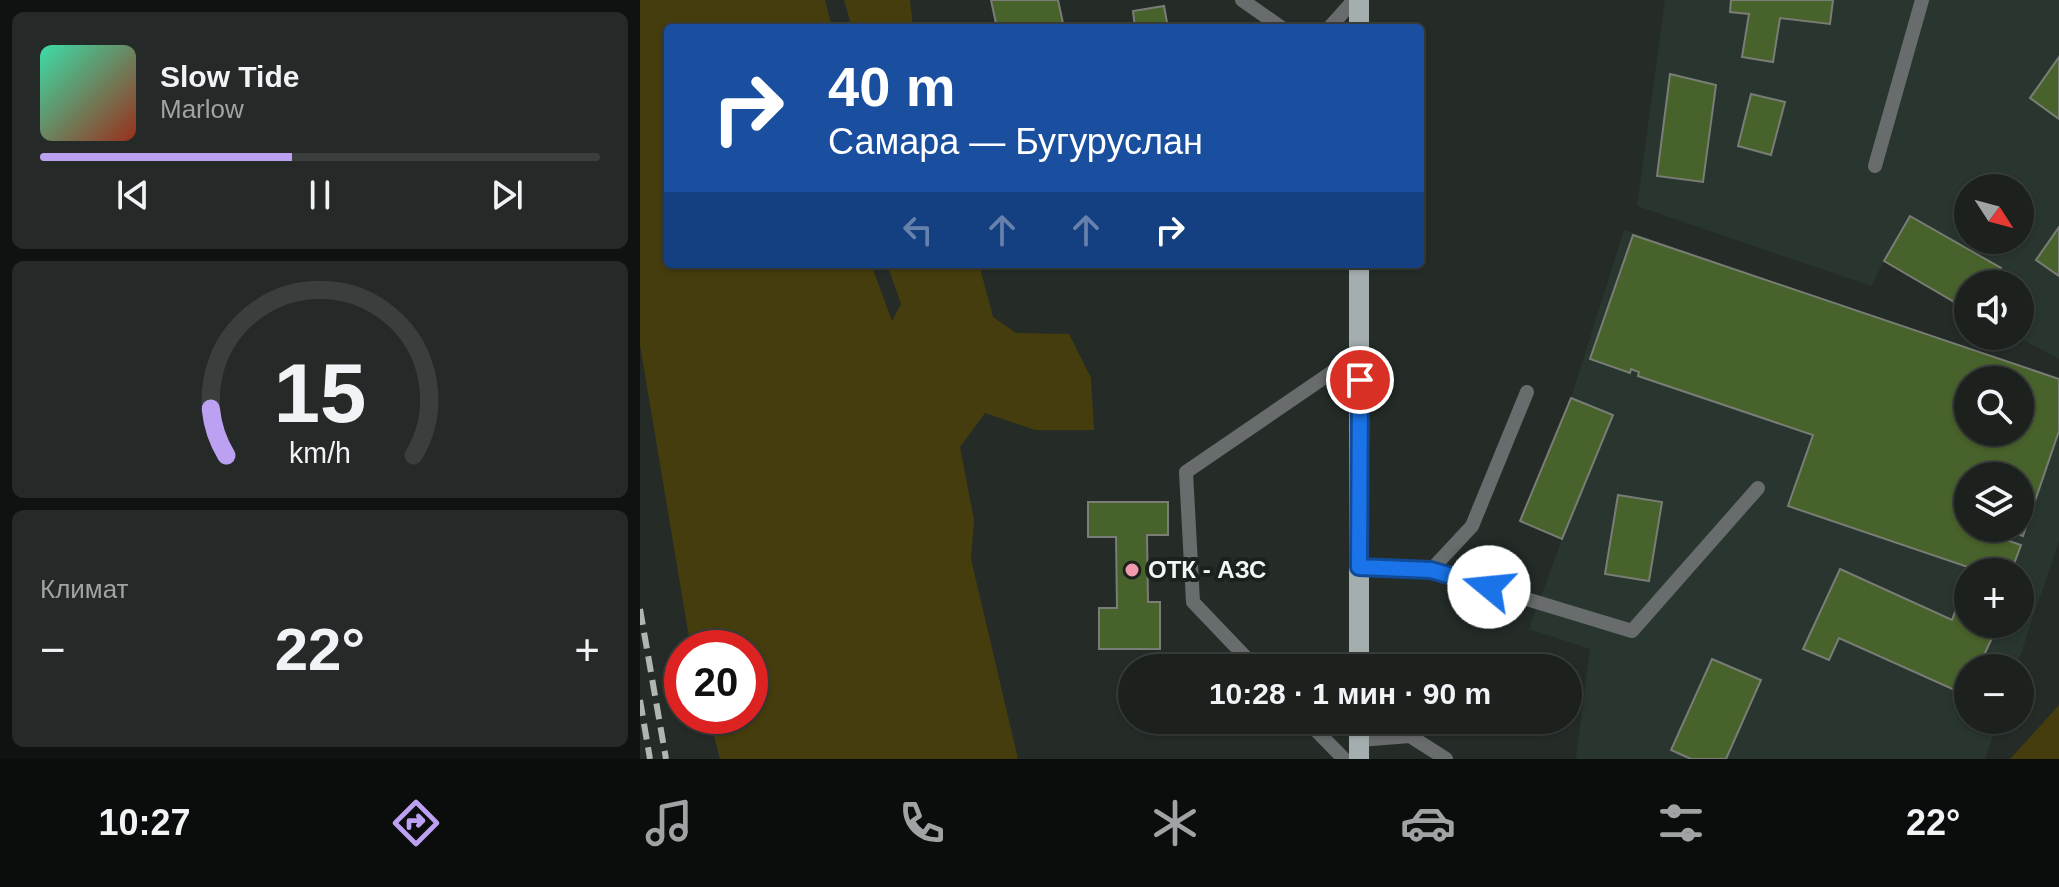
<!DOCTYPE html>
<html lang="ru">
<head>
<meta charset="utf-8">
<style>
	:root { --surface:#1c211e; --page:#252927; --text:#f1f3f6; --muted:#a0a3a4; --line:#3a3e3c; --accent:#bca0f2 }
	body { margin:0; font-family:Arial,sans-serif; background:var(--page); color:var(--text); height:100vh; display:flex; flex-direction:column; font-size:30px; white-space:nowrap }
	* { box-sizing:border-box; margin:0 }
	p { font-size:26px; color:var(--muted) }
	.icon { flex:none; width:44px; height:44px; fill:none; stroke:currentColor; stroke-width:2; stroke-linecap:round; stroke-linejoin:round }
	.map { position:relative; flex:1; overflow:hidden }
	.panel { display:flex; flex-direction:column; gap:12px; padding:12px; background:#0f1210; width:640px }
	.panel>* { flex:none }
	.banner { position:absolute; left:24px; top:24px; width:760px; height:244px; border-radius:8px; box-shadow:0 2px 6px #0004,0 0 0 2px var(--line); background:#1a4fa0; color:#fff; overflow:hidden }
	.needle { width:52px; rotate:126deg }
	.controls { position:absolute; left:1314px; top:174px; display:grid; gap:16px }
	.controls a { display:grid; place-items:center; width:80px; height:80px; border-radius:50%; background:var(--surface); box-shadow:0 2px 6px #0004,0 0 0 2px var(--line); font-size:40px }
	.speed { position:absolute; left:24px; top:630px; display:flex; gap:16px; font-size:40px; font-weight:700; text-align:center }
	.speed>* { display:grid; place-content:center; width:104px; height:104px; border-radius:50%; background:var(--surface); box-shadow:0 2px 6px #0004,0 0 0 2px var(--line); line-height:1 }
	.speed .limit { border:12px solid #d22; background:#fff; color:#111 }
	.pin { position:absolute; display:grid; place-items:center; width:68px; height:68px; color:#fff; margin:-34px; border:4px solid #fff; border-radius:50%; box-shadow:0 2px 8px #0007 }
	.me { position:absolute; width:88px; margin:-44px; rotate:287deg; stroke-linejoin:round; filter:drop-shadow(0 0 6px #0008) }
	.turn { display:flex; align-items:center; gap:28px; height:168px; padding:0 32px; font-size:36px }
	.turn .icon { width:104px; height:104px; stroke-width:2.5 }
	.turn b { display:block; font-size:56px; line-height:68px }
	.lanes { display:flex; align-items:center; height:76px; padding:0 32px; background:#0003; justify-content:center; gap:40px; direction:ltr }
	.lanes .off { opacity:.35 }
	.big { font-size:60px; font-weight:600; line-height:1.1 }
	.panel .widget { flex:1; display:flex; flex-direction:column; justify-content:center; gap:12px; min-width:0; padding:0 28px; border-radius:12px; background:var(--page) }
	.panel .dial { align-items:center; gap:0 }
	.dial svg { height:208px; overflow:visible; fill:none; stroke:var(--line); stroke-width:7; stroke-linecap:round; text-anchor:middle }
	.dial text { fill:var(--text); stroke:none }
	.song { display:flex; align-items:center; gap:24px }
	.cover { width:96px; height:96px; border-radius:12px; background:linear-gradient(135deg,hsl(160 70% 55%),hsl(10 70% 35%)) }
	.played { height:8px; border-radius:4px; background:linear-gradient(90deg,var(--accent) 45%,var(--line) 45%) }
	.keys { display:flex; justify-content:space-around; direction:ltr }
	.heat { display:flex; justify-content:space-between; align-items:center; font-size:44px; direction:ltr }
	.trip { position:absolute; left:478px; top:654px; width:464px; height:80px; border-radius:40px; background:var(--surface); box-shadow:0 2px 6px #0004,0 0 0 2px var(--line); font-weight:600; line-height:80px; text-align:center }
	.menu { display:flex; height:128px; justify-content:space-around; align-items:center; background:#0b0d0c; color:var(--muted) }
	.menu .icon { width:56px; height:56px }
	.menu .current { color:var(--accent) }
	.menu b { font-size:36px; color:var(--text) }
	main { display:flex; flex:1; min-height:0 }
	.map>svg:first-child { display:block }
	.built { fill:#28362f; fill-rule:evenodd }
	.green { fill:#463d0e }
	.building { fill:#48622b; stroke:#7a7d76; stroke-width:2; fill-rule:evenodd }
	.lines { fill:none; stroke-linecap:round; stroke-linejoin:round }
	.service { stroke:#686c6c; stroke-width:14 }
	.primary { stroke:#a5aeae; stroke-width:20 }
	.rail { stroke:#b1b6b3; stroke-width:6; stroke-dasharray:16 8; stroke-linecap:butt }
	.route-casing { stroke:#114b97; stroke-width:20 }
	.route { stroke:#1a73e8; stroke-width:14 }
	.poi-dot { fill:#f29aae; stroke:#1b221e; stroke-width:3 }
	.labels { text-anchor:middle; stroke-width:8; stroke-linejoin:round; paint-order:stroke }
	.poi-label { font-size:24px; font-weight:bold; fill:#f2f6f4; stroke:#1b221e; text-anchor:start }
</style>
</head>
<body>
<main>
<section class="panel">
<div class="widget">
<div class="song"><i class="cover"></i><div><b>Slow Tide</b><p>Marlow</p></div></div>
<div class="played"></div>
<div class="keys"><svg class="icon" aria-label="previous" viewBox="0 0 24 24"><path d="M18 5L8 12l10 7zM5 5v14"/></svg><svg class="icon" aria-label="pause" viewBox="0 0 24 24"><path d="M8 5v14M16 5v14"/></svg><svg class="icon" aria-label="next" viewBox="0 0 24 24"><path d="M6 5l10 7-10 7zM19 5v14"/></svg></div>
</div>
<div class="widget dial"><svg viewBox="0 0 100 80">
<path d="M14 69A42 42 0 1 1 86 69"/>
<path d="M14 69A42 42 0 0 1 8 51" stroke="#bca0f2"/>
<text x="50" y="56" font-size="32" font-weight="700">15</text>
<text x="50" y="72" font-size="11">km/h</text>
</svg></div>
<div class="widget"><p>Климат</p>
<div class="heat"><a>−</a><b class="big">22°</b><a>+</a></div>
</div>
</section>
<div class="map">
<svg width="1419" height="759" viewBox="0 0 1419 759">
	<rect width="100%" height="100%" fill="#252c28"/>
	<g class="built">
		<path d="M 1025,0 L 1419,0 L 1419,359 L 1376,336 L 1380,336 L 1380,284 L 1328,284 L 1328,310 L 1244,261 L 1231,286 L 997,206 ZM 1328,188 L 1380,188 L 1380,240 L 1328,240 Z"/>
		<path d="M 984,230 L 1419,379 L 1419,541 L 1376,668 L 1328,668 L 1328,720 L 1358,720 L 1345,759 L 936,759 L 950,649 L 889,629 L 922,539 L 880,521 L 931,398 ZM 1328,380 L 1380,380 L 1380,432 L 1328,432 ZM 1328,476 L 1380,476 L 1380,528 L 1328,528 ZM 1328,572 L 1380,572 L 1380,624 L 1328,624 Z"/>
	</g>
	<g class="green">
		<path d="M 0,0 L 185,0 L 192,28 L 28,28 L 28,264 L 231,264 L 252,321 L 261,304 L 247,264 L 339,264 L 353,317 L 376,333 L 429,334 L 451,378 L 454,430 L 395,430 L 345,413 L 320,447 L 334,520 L 331,559 L 378,759 L 80,759 L 69,716 L 110,716 L 110,648 L 52,648 L 49,637 L 0,345 Z"/>
		<path d="M 204,0 L 270,0 L 273,28 L 212,28 Z"/>
		<path d="M 1419,705 L 1419,759 L 1370,759 Z"/>
	</g>
	<g class="building">
		<path d="M 351,0 L 418,0 L 424,28 L 357,28 Z"/>
		<path d="M 1091,0 L 1193,0 L 1190,24 L 1140,18 L 1133,62 L 1102,57 L 1109,14 L 1090,12 Z"/>
		<path d="M 524,6 L 528,28 L 495,28 L 493,11 Z"/>
		<path d="M 1419,57 L 1419,119 L 1390,98 Z"/>
		<path d="M 1030,74 L 1076,85 L 1063,182 L 1017,176 Z"/>
		<path d="M 1111,94 L 1145,102 L 1131,155 L 1098,146 Z"/>
		<path d="M 1270,216 L 1361,268 L 1352,284 L 1328,284 L 1328,310 L 1244,261 Z"/>
		<path d="M 1419,227 L 1419,276 L 1396,260 Z"/>
		<path d="M 993,235 L 1419,379 L 1419,431 L 1383,536 L 1380,535 L 1380,476 L 1328,476 L 1328,528 L 1333,528 L 1381,545 L 1371,572 L 1329,572 L 1331,568 L 1148,506 L 1173,435 L 998,376 L 999,372 L 991,369 L 990,373 L 950,359 ZM 1328,380 L 1380,380 L 1380,432 L 1328,432 Z"/>
		<path d="M 931,398 L 973,415 L 922,539 L 880,521 Z"/>
		<path d="M 978,495 L 1022,502 L 1009,581 L 965,574 Z"/>
		<path d="M 448,502 L 528,502 L 528,535 L 507,535 L 508,602 L 520,602 L 520,649 L 459,649 L 459,608 L 477,608 L 476,537 L 448,537 Z"/>
		<path d="M 1200,569 L 1312,620 L 1326,582 L 1328,582 L 1328,624 L 1351,624 L 1346,636 L 1352,638 L 1338,668 L 1328,668 L 1328,696 L 1199,638 L 1189,660 L 1163,649 Z"/>
		<path d="M 1072,659 L 1121,680 L 1086,759 L 1051,759 L 1031,750 Z"/>
	</g>
	<g class="lines">
		<g class="service">
			<path d="M 602,0 L 642,28"/>
			<path d="M 689,28 L 714,0"/>
			<path d="M 1235,166 L 1282,0"/>
			<path d="M 719,567 L 791,570 L 992,631 L 1118,488"/>
			<path d="M 791,570 L 832,526 L 887,392"/>
			<path d="M 616,668 L 553,602 L 546,472 L 720,353"/>
			<path d="M 666,720 L 704,759"/>
			<path d="M 719,740 L 770,736 L 806,759"/>
		</g>
		<g class="primary">
			<path d="M 719,0 L 719,28"/>
			<path d="M 719,668 L 719,264"/>
			<path d="M 719,759 L 719,720"/>
		</g>
		<g class="rail">
			<path d="M 0,609 L 26,759"/>
			<path d="M 0,700 L 10,759"/>
		</g>
	</g>
	<g class="lines">
		<g class="route-casing">
			<path id="route" d="M 720,380 L 719,567 L 791,570 L 849,587"/>
		</g>
		<use href="#route" class="route"/>
	</g>
	<circle class="poi-dot" cx="492" cy="570" r="8"/>
	<g class="labels">
		<g class="poi-label">
			<text x="508" y="578">ОТК - АЗС</text>
		</g>
	</g>
</svg>
<div class="controls">
<a><svg class="needle" viewBox="-14 -14 28 28"><path d="M0-13l5 13h-10z" fill="#e53935"/><path d="M0 13l5-13h-10z" fill="#a0a3a4"/></svg></a>
<a><svg class="icon" aria-label="sound" viewBox="0 0 24 24"><path d="M4 9h4l5-4v14l-5-4H4zM17 9q2 3 0 6"/></svg></a>
<a><svg class="icon" aria-label="search" viewBox="0 0 24 24"><circle cx="10" cy="10" r="6"/><path d="M15 15l6 6"/></svg></a>
<a><svg class="icon" aria-label="layers" viewBox="0 0 24 24"><path d="M12 4l9 5-9 5-9-5zM3 14l9 5 9-5"/></svg></a>
<a>+</a>
<a>−</a>
</div>
<div class="speed"><div class="limit">20</div></div>
<div class="pin" style="left:720px;top:380px;background:#d93025"><svg class="icon" aria-label="arrive" viewBox="0 0 24 24"><path d="M6 21V4h12l-3 4 3 4H6"/></svg></div>
<svg class="me" style="left:849px;top:587px" viewBox="-20 -20 40 40"><circle r="19" fill="#fff"/><path d="M0-13L10 11 0 6-10 11z" fill="#1a73e8"/></svg>
<div class="trip">10:28 · 1 мин · 90 m</div>
<div class="banner">
<div class="turn"><svg class="icon" aria-label="right" viewBox="0 0 24 24"><path d="M7 20v-9h11M14 6l5 5-5 5"/></svg><div><b>40 m</b>Самара — Бугуруслан</div></div>
<div class="lanes"><svg class="icon off" aria-label="left" viewBox="0 0 24 24"><path d="M17 20v-9H6M10 6l-5 5 5 5"/></svg><svg class="icon off" aria-label="ahead" viewBox="0 0 24 24"><path d="M12 20V5M6 11l6-6 6 6"/></svg><svg class="icon off" aria-label="ahead" viewBox="0 0 24 24"><path d="M12 20V5M6 11l6-6 6 6"/></svg><svg class="icon" aria-label="right" viewBox="0 0 24 24"><path d="M7 20v-9h11M14 6l5 5-5 5"/></svg></div>
</div>
</div>
</main>
<nav class="menu">
<b>10:27</b>
<svg class="icon current" aria-label="directions" viewBox="0 0 24 24"><path d="M12 3l9 9-9 9-9-9zM9 14v-3h6M13 9l2 2-2 2"/></svg>
<svg class="icon" aria-label="music" viewBox="0 0 24 24"><path d="M9 18V5l10-2v13"/><circle cx="6" cy="18" r="3"/><circle cx="16" cy="16" r="3"/></svg>
<svg class="icon" aria-label="phone" viewBox="0 0 24 24"><path d="M5 4h4l2 5-3 2q2 4 5 5l2-3 5 2v4C11 20 4 13 5 4z"/></svg>
<svg class="icon" aria-label="climate" viewBox="0 0 24 24"><path d="M12 3v18M4 7l16 10M4 17L20 7"/></svg>
<svg class="icon" aria-label="car" viewBox="0 0 24 24"><path d="M5 17H2v-5l4-1 3-4h7l3 4 3 1v5h-3M9 17h6M6 11h13"/><circle cx="7" cy="17" r="2"/><circle cx="17" cy="17" r="2"/></svg>
<svg class="icon" aria-label="filters" viewBox="0 0 24 24"><path d="M4 7h16M4 17h16"/><circle cx="9" cy="7" r="2"/><circle cx="15" cy="17" r="2"/></svg>
<b>22°</b>
</nav>
</body>
</html>
